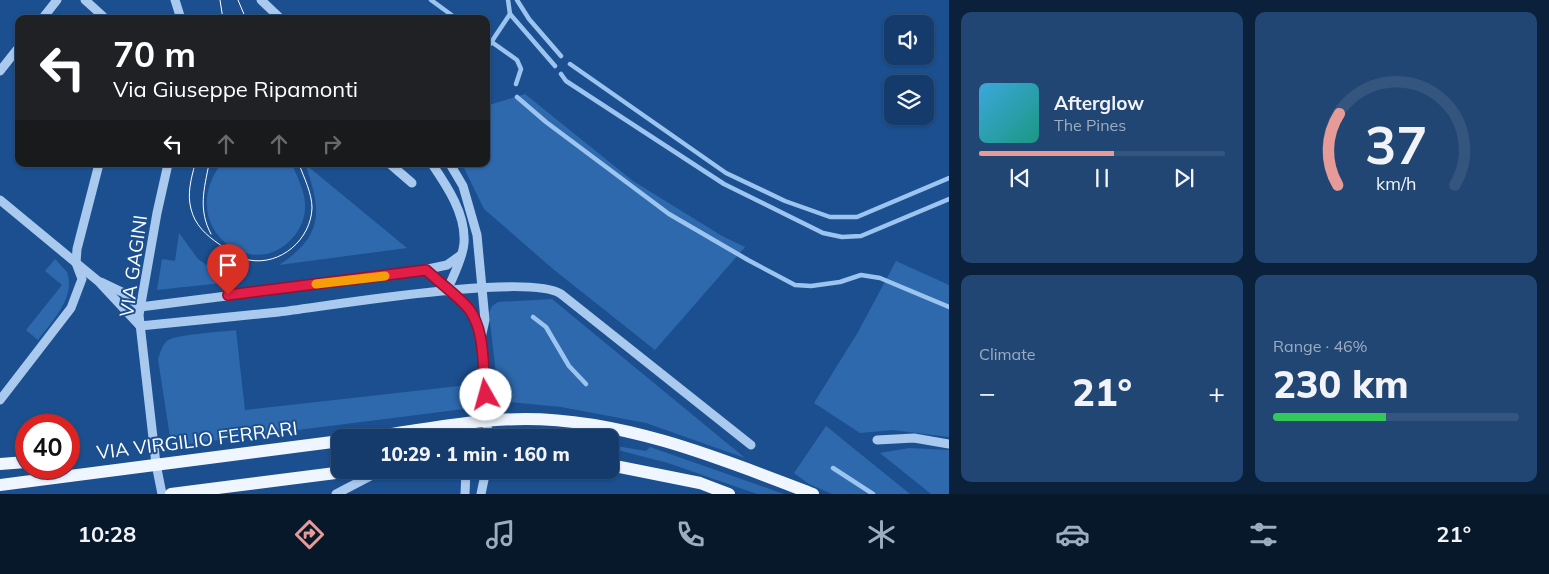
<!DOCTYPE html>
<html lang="en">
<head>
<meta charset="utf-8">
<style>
	:root { --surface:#143b6b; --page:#214673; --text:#f1f3f6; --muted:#9dadc1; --line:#33557e; --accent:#e69b98 }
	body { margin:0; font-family:Mulish,sans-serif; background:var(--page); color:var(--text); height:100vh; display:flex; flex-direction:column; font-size:19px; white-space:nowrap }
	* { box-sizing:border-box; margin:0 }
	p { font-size:16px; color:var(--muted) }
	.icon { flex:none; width:28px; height:28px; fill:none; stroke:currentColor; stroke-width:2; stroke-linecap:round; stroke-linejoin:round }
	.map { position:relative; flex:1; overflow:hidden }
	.sheet { display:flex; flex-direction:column; gap:12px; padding:12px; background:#0b203b; width:600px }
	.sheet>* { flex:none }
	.banner { position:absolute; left:15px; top:15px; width:475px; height:152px; border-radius:10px; box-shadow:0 1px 4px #0004,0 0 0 1px var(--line); background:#202124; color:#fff; overflow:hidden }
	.tools { position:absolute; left:884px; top:15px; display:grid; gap:10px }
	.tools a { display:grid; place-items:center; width:50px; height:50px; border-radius:10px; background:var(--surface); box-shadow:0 1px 4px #0004,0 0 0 1px var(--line); font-size:25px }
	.speed { position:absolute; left:15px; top:414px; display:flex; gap:10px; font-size:25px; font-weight:700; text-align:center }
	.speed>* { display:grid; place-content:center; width:65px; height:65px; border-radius:50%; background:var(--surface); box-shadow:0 1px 4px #0004,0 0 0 1px var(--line); line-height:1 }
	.speed .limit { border:8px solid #d22; background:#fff; color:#111 }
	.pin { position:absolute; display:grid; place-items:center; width:42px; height:42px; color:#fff; margin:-51px -21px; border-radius:50% 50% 50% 0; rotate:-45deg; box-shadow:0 0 5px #0007 }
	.pin .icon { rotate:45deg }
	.me { position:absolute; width:55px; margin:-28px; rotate:353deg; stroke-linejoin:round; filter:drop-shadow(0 0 4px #0008) }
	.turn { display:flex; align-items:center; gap:18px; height:105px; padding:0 15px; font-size:22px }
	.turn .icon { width:65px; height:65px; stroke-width:2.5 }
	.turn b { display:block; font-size:35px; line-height:42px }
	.lanes { display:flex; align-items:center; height:48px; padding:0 15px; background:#0003; justify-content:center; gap:25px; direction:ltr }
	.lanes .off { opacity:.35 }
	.big { font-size:38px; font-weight:800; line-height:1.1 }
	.sheet .card { flex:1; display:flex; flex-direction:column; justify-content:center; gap:8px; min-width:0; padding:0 18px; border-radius:10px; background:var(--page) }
	.sheet .dial { align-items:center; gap:0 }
	.dial svg { height:130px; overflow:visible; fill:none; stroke:var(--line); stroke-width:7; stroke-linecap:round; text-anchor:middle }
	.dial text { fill:var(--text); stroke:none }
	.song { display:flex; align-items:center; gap:15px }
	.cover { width:60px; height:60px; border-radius:8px; background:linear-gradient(135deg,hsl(200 70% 55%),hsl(170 70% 35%)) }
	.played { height:5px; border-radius:2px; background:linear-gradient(90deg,var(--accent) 55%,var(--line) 55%) }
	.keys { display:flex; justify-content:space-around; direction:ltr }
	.heat { display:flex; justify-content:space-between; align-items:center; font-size:28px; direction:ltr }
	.charge { height:8px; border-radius:4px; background:linear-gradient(90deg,#34c759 46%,var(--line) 0) }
	.sheet .tiles { flex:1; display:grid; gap:12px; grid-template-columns:repeat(2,1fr) }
	.trip { position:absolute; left:331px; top:429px; width:288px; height:50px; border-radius:10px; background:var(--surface); box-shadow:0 1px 4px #0004,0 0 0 1px var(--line); font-weight:800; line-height:50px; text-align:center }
	.tab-bar { display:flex; height:80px; justify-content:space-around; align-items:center; background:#08182b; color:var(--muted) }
	.tab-bar .icon { width:35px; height:35px }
	.tab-bar .active { color:var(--accent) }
	.tab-bar b { font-size:22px; color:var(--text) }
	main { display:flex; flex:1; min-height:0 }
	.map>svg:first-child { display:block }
	.green { fill:#2e69ad }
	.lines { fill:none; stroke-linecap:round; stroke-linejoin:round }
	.stream { stroke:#9cc4f0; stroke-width:4.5 }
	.minor { stroke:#a9c9ee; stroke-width:9 }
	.major { stroke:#f0f6ff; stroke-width:12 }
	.tram { stroke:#fff; stroke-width:1 }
	.route-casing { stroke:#92132f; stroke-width:12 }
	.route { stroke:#e11d48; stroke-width:9 }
	.slow { stroke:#f59e0b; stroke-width:9 }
	.labels { text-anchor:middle; stroke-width:4; stroke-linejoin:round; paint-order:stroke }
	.street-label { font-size:19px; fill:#fff; stroke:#1b4f8f }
</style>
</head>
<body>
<main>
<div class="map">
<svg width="949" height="494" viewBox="0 0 949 494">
	<rect width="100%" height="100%" fill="#1b4f8f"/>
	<g class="green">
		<path d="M 525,94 L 633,181 L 722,236 L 745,247 L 655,350 L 553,269 L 484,209 L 462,164 L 486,164 L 486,106 Z"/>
		<path d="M 221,164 L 292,164 C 297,177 306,193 305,207 C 305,218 301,227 295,235 C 255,287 174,227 221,164 Z"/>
		<path d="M 305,164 L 407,248 L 279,265 C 324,236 322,210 305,164 Z"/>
		<path d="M 179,233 L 198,259 L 231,282 L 157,290 L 162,259 L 175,261 Z"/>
		<path d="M 55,259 L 67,272 C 76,298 52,321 38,340 L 26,330 L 62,285 L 45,271 Z"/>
		<path d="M 896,261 L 949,285 L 949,437 L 893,430 L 860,433 L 814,403 L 858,332 Z"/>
		<path d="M 552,299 L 745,458 L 646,423 L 561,407 L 509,402 L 502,398 L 497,383 L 489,313 L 492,306 L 498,302 Z"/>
		<path d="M 236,330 L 245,410 L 468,385 L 469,398 L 464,409 L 180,445 L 170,437 L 158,359 C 160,354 162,345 167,341 C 176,334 223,332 236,330 Z"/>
		<path d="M 826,426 L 910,494 L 832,494 L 809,484 L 794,473 Z"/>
		<path d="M 610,445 L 646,451 L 650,447 L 784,494 L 757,494 L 668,463 L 610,448 Z"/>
		<path d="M 909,448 L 949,450 L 949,494 L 931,494 L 880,453 Z"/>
	</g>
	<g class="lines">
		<g class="stream">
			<path d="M 431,0 L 457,19"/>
			<path d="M 508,0 L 510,14 L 555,66"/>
			<path d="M 517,0 L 529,19 L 561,56"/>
			<path d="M 486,38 L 517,60 L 521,69 L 516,84"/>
			<path d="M 486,50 L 510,14"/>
			<path d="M 570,64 L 726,173 L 785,201 L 830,217 L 857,217 L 949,178"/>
			<path d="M 561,74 L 566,81 L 724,184 L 823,233 L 842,237 L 861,236 L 949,199"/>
			<path d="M 517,97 L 546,122 L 669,214 L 748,260 L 795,285 L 811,286 L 840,282 L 861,275 L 880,278 L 949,307"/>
			<path d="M 533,317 L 546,327 L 569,366 L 586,384"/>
			<path d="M 833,468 L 873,494"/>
		</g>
		<g class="minor">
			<path d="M 85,0 L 106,19"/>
			<path d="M 175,0 L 181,19"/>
			<path d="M 261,0 L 281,19"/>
			<path d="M 42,19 L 57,0"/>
			<path d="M 0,71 L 19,47"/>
			<path d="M 390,164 L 412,183"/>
			<path d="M 432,164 C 447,186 466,214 464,243 C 463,258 453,276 447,291"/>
			<path d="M 450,164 L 463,186 L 477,235 L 485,320 L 481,338"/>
			<path d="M 0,200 L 98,281 L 140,326"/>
			<path d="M 426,270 C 439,282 459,296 469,309 C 488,335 485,405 488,438"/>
			<path d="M 101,282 L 124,293 L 140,307"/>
			<path d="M 140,307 L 414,272 L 447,265 L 461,255"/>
			<path d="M 140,326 C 186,321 233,317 279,312 C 329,306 528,272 561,294 L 751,445"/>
			<path d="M 0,400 L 71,308 L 82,279 L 76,263 L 77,249 L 99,164"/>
			<path d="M 877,440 L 914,438 L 949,444"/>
			<path d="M 162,494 L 156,464 L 139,315 L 157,213 L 168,164"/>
			<path d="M 336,494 L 382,470"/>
			<path d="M 465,494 L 466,470"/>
			<path d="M 481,494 L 486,470"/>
		</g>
		<g class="major">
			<path d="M 364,438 C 416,431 473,419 525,419 C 624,419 722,459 813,494"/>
			<path d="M 0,464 L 26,462"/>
			<path d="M 610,465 L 700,483 L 729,494"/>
			<path d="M 0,485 L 340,441"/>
			<path d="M 171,494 L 359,470"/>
		</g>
		<g class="tram">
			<path d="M 220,0 L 223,19"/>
			<path d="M 238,0 L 246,19"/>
			<path d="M 195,164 C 191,179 187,194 191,209 C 195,225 206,235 219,244 C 228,251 238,257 249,260 C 281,266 311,239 312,208 C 312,193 304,178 299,164"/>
			<path d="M 209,164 C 204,189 198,210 211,234"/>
		</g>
	</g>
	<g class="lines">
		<g class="route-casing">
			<path id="route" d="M 228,295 L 426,270 C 439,282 459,297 469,309 C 486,332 482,368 486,395"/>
		</g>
		<use href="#route" class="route"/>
		<path class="slow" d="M 316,284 L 385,276"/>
	</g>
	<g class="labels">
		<g class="street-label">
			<text transform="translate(133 266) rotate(-82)" y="7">VIA GAGINI</text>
			<text transform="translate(197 440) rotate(-7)" y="7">VIA VIRGILIO FERRARI</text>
		</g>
	</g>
</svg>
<div class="tools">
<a><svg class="icon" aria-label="sound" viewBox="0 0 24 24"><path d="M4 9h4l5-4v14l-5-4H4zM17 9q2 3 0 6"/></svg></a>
<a><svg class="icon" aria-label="layers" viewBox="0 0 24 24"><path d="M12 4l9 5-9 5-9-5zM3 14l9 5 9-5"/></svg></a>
</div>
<div class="speed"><div class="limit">40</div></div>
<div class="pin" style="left:228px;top:295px;background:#d93025"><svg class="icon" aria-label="arrive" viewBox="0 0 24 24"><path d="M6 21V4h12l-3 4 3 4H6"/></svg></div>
<svg class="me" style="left:486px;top:395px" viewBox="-20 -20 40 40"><circle r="19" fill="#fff"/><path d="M0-13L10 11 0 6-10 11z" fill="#e11d48"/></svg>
<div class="trip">10:29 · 1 min · 160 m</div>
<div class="banner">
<div class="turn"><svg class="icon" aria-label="left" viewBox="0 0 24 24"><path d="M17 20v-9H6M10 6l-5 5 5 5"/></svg><div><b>70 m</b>Via Giuseppe Ripamonti</div></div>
<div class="lanes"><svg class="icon" aria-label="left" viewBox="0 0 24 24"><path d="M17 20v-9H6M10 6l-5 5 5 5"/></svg><svg class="icon off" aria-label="ahead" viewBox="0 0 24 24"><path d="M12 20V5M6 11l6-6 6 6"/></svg><svg class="icon off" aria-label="ahead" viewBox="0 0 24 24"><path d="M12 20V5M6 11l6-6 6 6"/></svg><svg class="icon off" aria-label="right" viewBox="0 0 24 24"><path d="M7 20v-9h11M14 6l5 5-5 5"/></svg></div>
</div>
</div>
<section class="sheet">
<div class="tiles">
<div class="card">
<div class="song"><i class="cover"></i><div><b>Afterglow</b><p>The Pines</p></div></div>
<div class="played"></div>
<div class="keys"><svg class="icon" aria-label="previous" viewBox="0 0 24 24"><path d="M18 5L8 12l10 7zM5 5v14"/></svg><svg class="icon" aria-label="pause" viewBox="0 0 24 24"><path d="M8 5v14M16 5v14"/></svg><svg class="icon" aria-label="next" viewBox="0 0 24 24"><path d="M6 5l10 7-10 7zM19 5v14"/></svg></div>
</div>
<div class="card dial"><svg viewBox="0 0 100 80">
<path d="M14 69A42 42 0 1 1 86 69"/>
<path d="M14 69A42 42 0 0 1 15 25" stroke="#e69b98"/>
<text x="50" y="56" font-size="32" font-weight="700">37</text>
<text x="50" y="72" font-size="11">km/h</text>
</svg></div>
<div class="card"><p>Climate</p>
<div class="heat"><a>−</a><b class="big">21°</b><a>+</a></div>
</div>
<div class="card"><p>Range · 46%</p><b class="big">230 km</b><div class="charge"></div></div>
</div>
</section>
</main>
<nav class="tab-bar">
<b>10:28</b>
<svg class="icon active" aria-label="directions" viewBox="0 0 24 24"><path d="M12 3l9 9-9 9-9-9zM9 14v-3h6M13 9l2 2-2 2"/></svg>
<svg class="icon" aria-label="music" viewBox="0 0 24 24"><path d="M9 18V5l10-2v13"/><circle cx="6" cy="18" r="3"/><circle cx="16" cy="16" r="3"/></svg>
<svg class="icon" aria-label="phone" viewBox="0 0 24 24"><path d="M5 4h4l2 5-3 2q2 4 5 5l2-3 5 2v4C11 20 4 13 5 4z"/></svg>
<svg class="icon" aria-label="climate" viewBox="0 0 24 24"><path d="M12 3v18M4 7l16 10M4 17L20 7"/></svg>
<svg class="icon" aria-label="car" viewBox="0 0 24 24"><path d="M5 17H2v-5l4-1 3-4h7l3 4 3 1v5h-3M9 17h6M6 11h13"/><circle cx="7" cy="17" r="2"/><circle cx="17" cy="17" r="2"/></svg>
<svg class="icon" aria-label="filters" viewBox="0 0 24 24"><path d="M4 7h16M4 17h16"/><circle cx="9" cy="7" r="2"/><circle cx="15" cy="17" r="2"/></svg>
<b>21°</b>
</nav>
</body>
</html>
